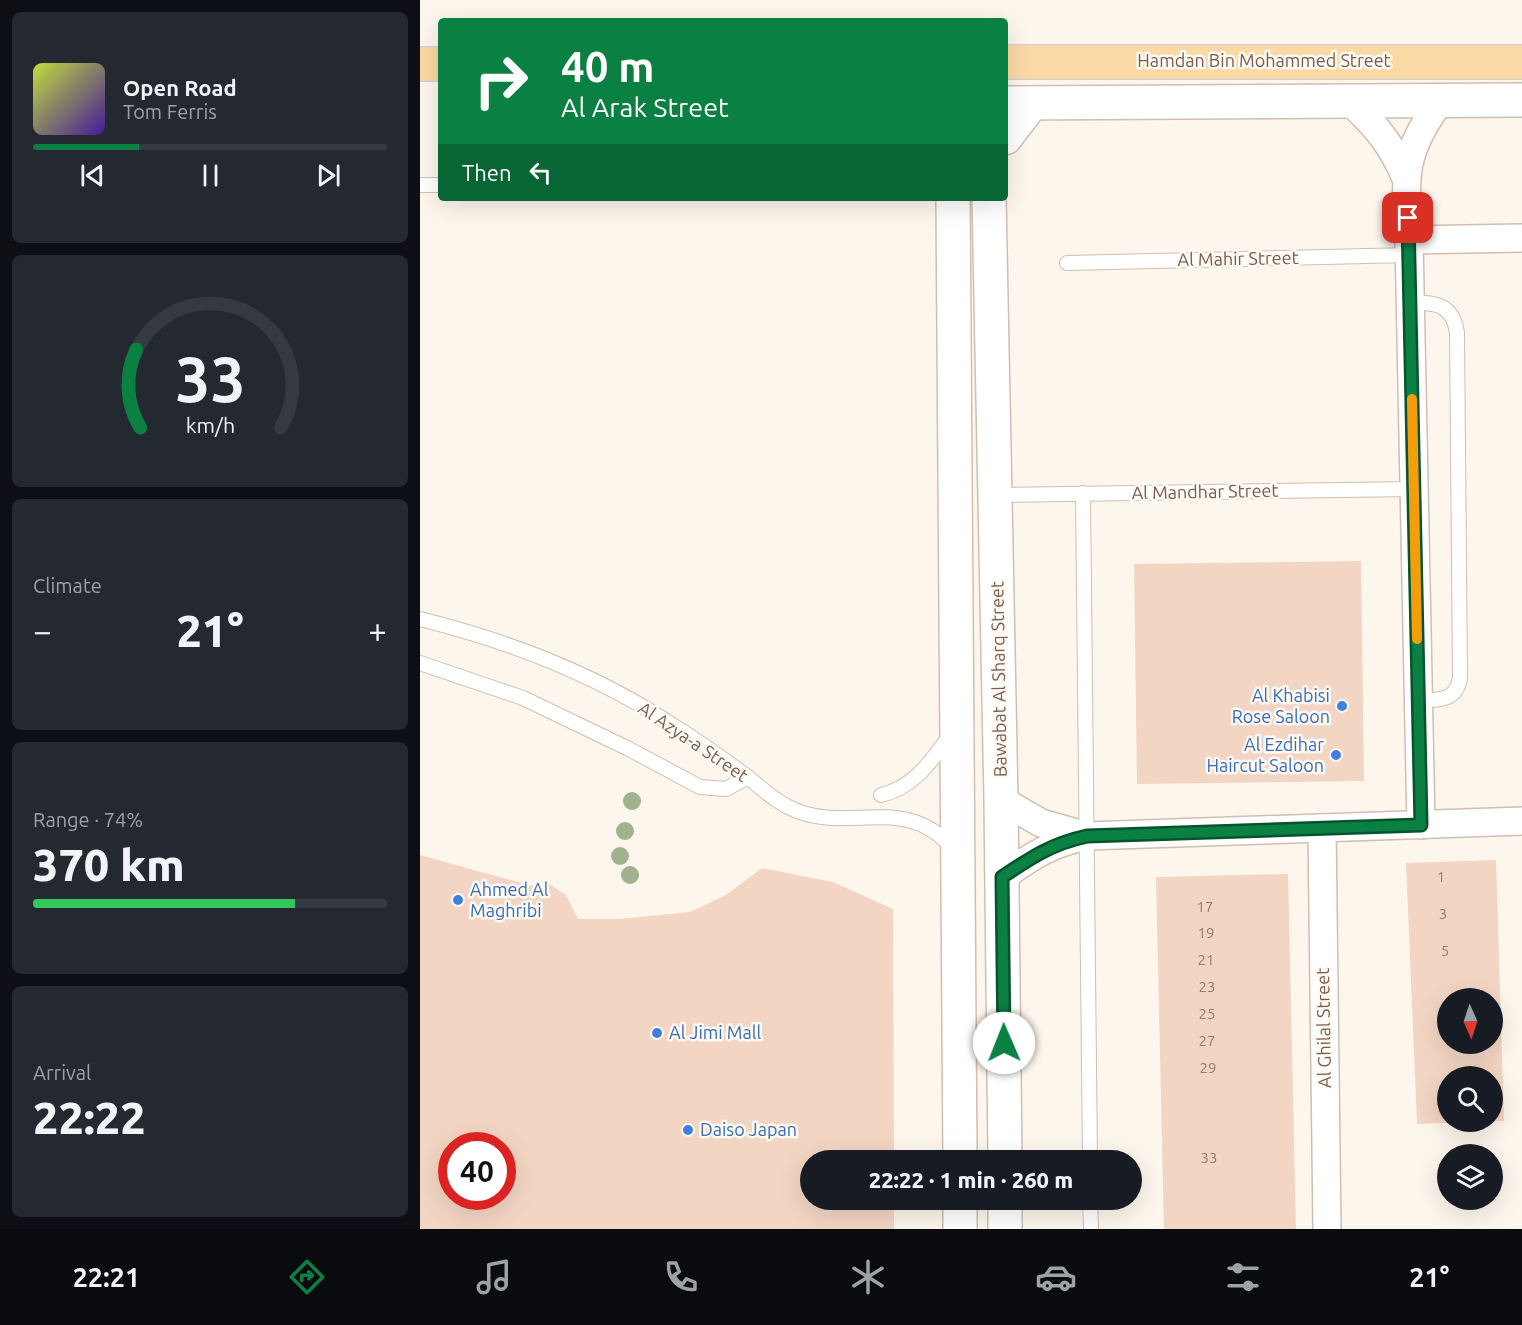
<!DOCTYPE html>
<html lang="en">
<head>
<meta charset="utf-8">
<style>
	:root { --surface:#171b24; --page:#242831; --text:#f1f3f6; --muted:#9ea1a6; --line:#363941; --accent:#0b8043 }
	body { margin:0; font-family:Ubuntu,sans-serif; background:var(--page); color:var(--text); height:100vh; display:flex; flex-direction:column; font-size:22px; white-space:nowrap }
	* { box-sizing:border-box; margin:0 }
	p { font-size:20px; color:var(--muted) }
	.icon { flex:none; width:33px; height:33px; fill:none; stroke:currentColor; stroke-width:2; stroke-linecap:round; stroke-linejoin:round }
	.map { position:relative; flex:1; overflow:hidden }
	.drawer { display:flex; flex-direction:column; gap:12px; padding:12px; background:#0d0f14; width:420px }
	.drawer>* { flex:none }
	.hud { position:absolute; left:18px; top:18px; width:570px; height:183px; border-radius:6px; box-shadow:0 6px 24px #0002; background:#0b8043; color:#fff; overflow:hidden }
	.needle { width:39px; rotate:177deg }
	.tools { position:absolute; left:1017px; top:988px; display:grid; gap:12px }
	.tools a { display:grid; place-items:center; width:66px; height:66px; border-radius:50%; background:var(--surface); box-shadow:0 6px 24px #0002; font-size:30px }
	.speed { position:absolute; left:18px; top:1132px; display:flex; gap:12px; font-size:30px; font-weight:700; text-align:center }
	.speed>* { display:grid; place-content:center; width:78px; height:78px; border-radius:50%; background:var(--surface); box-shadow:0 6px 24px #0002; line-height:1 }
	.speed .limit { border:9px solid #d22; background:#fff; color:#111 }
	.pin { position:absolute; display:grid; place-items:center; width:51px; height:51px; color:#fff; margin:-26px; border-radius:12px; box-shadow:0 3px 9px #0006 }
	.me { position:absolute; width:66px; margin:-33px; rotate:359deg; stroke-linejoin:round; filter:drop-shadow(0 0 4px #0008) }
	.turn { display:flex; align-items:center; gap:21px; height:126px; padding:0 24px; font-size:27px }
	.turn .icon { width:78px; height:78px; stroke-width:2.5 }
	.turn b { display:block; font-size:42px; line-height:51px }
	.then { display:flex; align-items:center; height:57px; padding:0 24px; background:#0003; gap:12px; font-size:22px }
	.big { font-size:45px; font-weight:800; line-height:1.1 }
	.drawer .tile { flex:1; display:flex; flex-direction:column; justify-content:center; gap:9px; min-width:0; padding:0 21px; border-radius:9px; background:var(--page) }
	.drawer .dial { align-items:center; gap:0 }
	.dial svg { height:156px; overflow:visible; fill:none; stroke:var(--line); stroke-width:7; stroke-linecap:round; text-anchor:middle }
	.dial text { fill:var(--text); stroke:none }
	.song { display:flex; align-items:center; gap:18px }
	.cover { width:72px; height:72px; border-radius:9px; background:linear-gradient(135deg,hsl(70 70% 55%),hsl(260 70% 35%)) }
	.played { height:6px; border-radius:3px; background:linear-gradient(90deg,var(--accent) 30%,var(--line) 30%) }
	.keys { display:flex; justify-content:space-around; direction:ltr }
	.heat { display:flex; justify-content:space-between; align-items:center; font-size:33px; direction:ltr }
	.charge { height:9px; border-radius:4px; background:linear-gradient(90deg,#34c759 74%,var(--line) 0) }
	.trip { position:absolute; left:380px; top:1150px; width:342px; height:60px; border-radius:30px; background:var(--surface); box-shadow:0 6px 24px #0002; font-weight:800; line-height:60px; text-align:center }
	.dock { display:flex; height:96px; justify-content:space-around; align-items:center; background:#090b0e; color:var(--muted) }
	.dock .icon { width:42px; height:42px }
	.dock .active { color:var(--accent) }
	.dock b { font-size:27px; color:var(--text) }
	main { display:flex; flex:1; min-height:0 }
	.map>svg:first-child { display:block }
	.building { fill:#f3d5c3; fill-rule:evenodd }
	.lines { fill:none; stroke-linecap:round; stroke-linejoin:round }
	.service-casing { stroke:#d1beb0; stroke-width:16 }
	.minor-casing { stroke:#d1beb0; stroke-width:30 }
	.tertiary-casing { stroke:#d1beb0; stroke-width:36 }
	.primary-casing { stroke:#dad1cd; stroke-width:36 }
	.service { stroke:#fff; stroke-width:14 }
	.minor { stroke:#fff; stroke-width:27 }
	.tertiary { stroke:#fff; stroke-width:33 }
	.primary { stroke:#fbd9a5; stroke-width:33 }
	.tree { fill:#a0b28e }
	.route-casing { stroke:#07532c; stroke-width:15 }
	.route { stroke:#0b8043; stroke-width:10 }
	.slow { stroke:#f59e0b; stroke-width:10 }
	.shop-dot { fill:#3f7fe0; stroke:#fffaf3; stroke-width:2 }
	.labels { text-anchor:middle; stroke-width:5; stroke-linejoin:round; paint-order:stroke }
	.number-label { font-size:15px; fill:#987a6a }
	.street-label { font-size:18px; fill:#7a5c4d; stroke:#fffaf3 }
	.shop-label { font-size:18px; fill:#366cbe; stroke:#fffaf3; text-anchor:start }
</style>
</head>
<body>
<main>
<section class="drawer">
<div class="tile">
<div class="song"><i class="cover"></i><div><b>Open Road</b><p>Tom Ferris</p></div></div>
<div class="played"></div>
<div class="keys"><svg class="icon" aria-label="previous" viewBox="0 0 24 24"><path d="M18 5L8 12l10 7zM5 5v14"/></svg><svg class="icon" aria-label="pause" viewBox="0 0 24 24"><path d="M8 5v14M16 5v14"/></svg><svg class="icon" aria-label="next" viewBox="0 0 24 24"><path d="M6 5l10 7-10 7zM19 5v14"/></svg></div>
</div>
<div class="tile dial"><svg viewBox="0 0 100 80">
<path d="M14 69A42 42 0 1 1 86 69"/>
<path d="M14 69A42 42 0 0 1 12 29" stroke="#0b8043"/>
<text x="50" y="56" font-size="32" font-weight="700">33</text>
<text x="50" y="72" font-size="11">km/h</text>
</svg></div>
<div class="tile"><p>Climate</p>
<div class="heat"><a>−</a><b class="big">21°</b><a>+</a></div>
</div>
<div class="tile"><p>Range · 74%</p><b class="big">370 km</b><div class="charge"></div></div>
<div class="tile"><p>Arrival</p><b class="big">22:22</b></div>
</section>
<div class="map">
<svg width="1102" height="1229" viewBox="0 0 1102 1229">
	<rect width="100%" height="100%" fill="#fdf6ec"/>
	<g class="building">
		<path d="M 941,561 L 944,781 L 717,784 L 714,564 Z"/>
		<path d="M 0,855 L 112,886 L 129,884 L 146,895 L 158,919 L 200,919 L 270,912 L 306,895 L 342,868 L 413,882 L 473,909 L 474,1161 L 390,1161 L 390,1200 L 474,1200 L 474,1229 L 0,1229 ZM 32,1146 L 82,1146 L 82,1197 L 32,1197 Z"/>
		<path d="M 1076,860 L 1084,1121 L 1072,1121 L 1072,1077 L 1028,1077 L 1028,1122 L 1053,1122 L 997,1124 L 986,863 ZM 1028,999 L 1072,999 L 1072,1044 L 1028,1044 Z"/>
		<path d="M 868,874 L 876,1229 L 744,1229 L 736,877 Z"/>
	</g>
	<g class="lines">
		<g class="service-casing">
			<g id="service">
				<path d="M 0,185 L 21,185"/>
				<path d="M 647,263 L 990,255"/>
				<path d="M 991,302 C 1016,303 1033,304 1037,333 L 1040,678 C 1037,701 1018,700 998,701"/>
				<path d="M 663,493 L 670,1161"/>
				<path d="M 575,495 L 994,489"/>
				<path d="M 0,619 C 89,641 177,675 254,726 C 278,741 302,758 325,775 C 343,789 355,802 377,811 C 432,832 487,794 533,849"/>
				<path d="M 0,663 L 103,698 L 209,749 L 280,787 L 306,789 L 328,777"/>
				<path d="M 461,795 C 494,788 512,760 531,734"/>
				<path d="M 670,1200 L 671,1229"/>
			</g>
		</g>
		<g class="minor-casing">
			<g id="minor">
				<path d="M 929,101 C 954,123 972,145 985,176"/>
				<path d="M 989,240 L 1102,238"/>
				<path d="M 581,800 L 621,823 L 663,835"/>
				<path d="M 1001,825 L 989,240 C 985,177 981,154 1021,100"/>
				<path d="M 902,828 L 907,1229"/>
				<path d="M 582,877 C 612,856 631,843 667,836 L 1102,821"/>
			</g>
		</g>
		<g class="tertiary-casing">
			<g id="tertiary">
				<path d="M 585,103 L 1102,100"/>
				<path d="M 585,138 L 612,103"/>
				<path d="M 533,198 L 540,1161"/>
				<path d="M 569,198 L 581,800 L 585,1161"/>
				<path d="M 540,1200 L 540,1229"/>
				<path d="M 585,1200 L 585,1229"/>
			</g>
		</g>
		<g class="primary-casing">
			<g id="primary">
				<path d="M 585,62 L 1102,62"/>
				<path d="M 0,64 L 21,64"/>
			</g>
		</g>
		<use href="#service" class="service"/>
		<use href="#minor" class="minor"/>
		<use href="#tertiary" class="tertiary"/>
		<use href="#primary" class="primary"/>
	</g>
	<g class="tree">
		<circle cx="212" cy="801" r="9"/>
		<circle cx="205" cy="831" r="9"/>
		<circle cx="200" cy="856" r="9"/>
		<circle cx="210" cy="875" r="9"/>
	</g>
	<g class="lines">
		<g class="route-casing">
			<path id="route" d="M 584,1043 L 582,877 C 612,857 631,844 667,836 L 1001,825 L 988,218"/>
		</g>
		<use href="#route" class="route"/>
		<path class="slow" d="M 992,399 L 997,639"/>
	</g>
	<g class="shop-dot">
		<circle cx="922" cy="706" r="6"/>
		<circle cx="916" cy="755" r="6"/>
		<circle cx="38" cy="900" r="6"/>
		<circle cx="237" cy="1033" r="6"/>
		<circle cx="268" cy="1130" r="6"/>
	</g>
	<g class="labels">
		<g class="number-label">
			<text x="1021" y="882">1</text>
			<text x="785" y="912">17</text>
			<text x="1023" y="919">3</text>
			<text x="786" y="938">19</text>
			<text x="1025" y="956">5</text>
			<text x="786" y="965">21</text>
			<text x="787" y="992">23</text>
			<text x="787" y="1019">25</text>
			<text x="787" y="1046">27</text>
			<text x="788" y="1073">29</text>
			<text x="789" y="1163">33</text>
		</g>
		<g class="street-label">
			<text x="844" y="67">Hamdan Bin Mohammed Street</text>
			<text transform="translate(818 259) rotate(-1)" y="6">Al Mahir Street</text>
			<text transform="translate(785 492) rotate(-1)" y="6">Al Mandhar Street</text>
			<text transform="translate(579 679) rotate(-91)" y="6">Bawabat Al Sharq Street</text>
			<text transform="translate(273 742) rotate(34)" y="6">Al Azya-a Street</text>
			<text transform="translate(904 1028) rotate(-91)" y="6">Al Ghilal Street</text>
		</g>
		<g class="shop-label">
			<text x="910" y="702" text-anchor="end">Al Khabisi<tspan x="910" dy="21">Rose Saloon</tspan></text>
			<text x="904" y="751" text-anchor="end">Al Ezdihar<tspan x="904" dy="21">Haircut Saloon</tspan></text>
			<text x="50" y="896">Ahmed Al<tspan x="50" dy="21">Maghribi</tspan></text>
			<text x="249" y="1039">Al Jimi Mall</text>
			<text x="280" y="1136">Daiso Japan</text>
		</g>
	</g>
</svg>
<div class="tools">
<a><svg class="needle" viewBox="-14 -14 28 28"><path d="M0-13l5 13h-10z" fill="#e53935"/><path d="M0 13l5-13h-10z" fill="#9ea1a6"/></svg></a>
<a><svg class="icon" aria-label="search" viewBox="0 0 24 24"><circle cx="10" cy="10" r="6"/><path d="M15 15l6 6"/></svg></a>
<a><svg class="icon" aria-label="layers" viewBox="0 0 24 24"><path d="M12 4l9 5-9 5-9-5zM3 14l9 5 9-5"/></svg></a>
</div>
<div class="speed"><div class="limit">40</div></div>
<div class="pin" style="left:988px;top:218px;background:#d93025"><svg class="icon" aria-label="arrive" viewBox="0 0 24 24"><path d="M6 21V4h12l-3 4 3 4H6"/></svg></div>
<svg class="me" style="left:584px;top:1043px" viewBox="-20 -20 40 40"><circle r="19" fill="#fff"/><path d="M0-13L10 11 0 6-10 11z" fill="#0b8043"/></svg>
<div class="trip">22:22 · 1 min · 260 m</div>
<div class="hud">
<div class="turn"><svg class="icon" aria-label="right" viewBox="0 0 24 24"><path d="M7 20v-9h11M14 6l5 5-5 5"/></svg><div><b>40 m</b>Al Arak Street</div></div>
<div class="then">Then<svg class="icon" aria-label="left" viewBox="0 0 24 24"><path d="M17 20v-9H6M10 6l-5 5 5 5"/></svg></div>
</div>
</div>
</main>
<nav class="dock">
<b>22:21</b>
<svg class="icon active" aria-label="directions" viewBox="0 0 24 24"><path d="M12 3l9 9-9 9-9-9zM9 14v-3h6M13 9l2 2-2 2"/></svg>
<svg class="icon" aria-label="music" viewBox="0 0 24 24"><path d="M9 18V5l10-2v13"/><circle cx="6" cy="18" r="3"/><circle cx="16" cy="16" r="3"/></svg>
<svg class="icon" aria-label="phone" viewBox="0 0 24 24"><path d="M5 4h4l2 5-3 2q2 4 5 5l2-3 5 2v4C11 20 4 13 5 4z"/></svg>
<svg class="icon" aria-label="climate" viewBox="0 0 24 24"><path d="M12 3v18M4 7l16 10M4 17L20 7"/></svg>
<svg class="icon" aria-label="car" viewBox="0 0 24 24"><path d="M5 17H2v-5l4-1 3-4h7l3 4 3 1v5h-3M9 17h6M6 11h13"/><circle cx="7" cy="17" r="2"/><circle cx="17" cy="17" r="2"/></svg>
<svg class="icon" aria-label="filters" viewBox="0 0 24 24"><path d="M4 7h16M4 17h16"/><circle cx="9" cy="7" r="2"/><circle cx="15" cy="17" r="2"/></svg>
<b>21°</b>
</nav>
</body>
</html>
